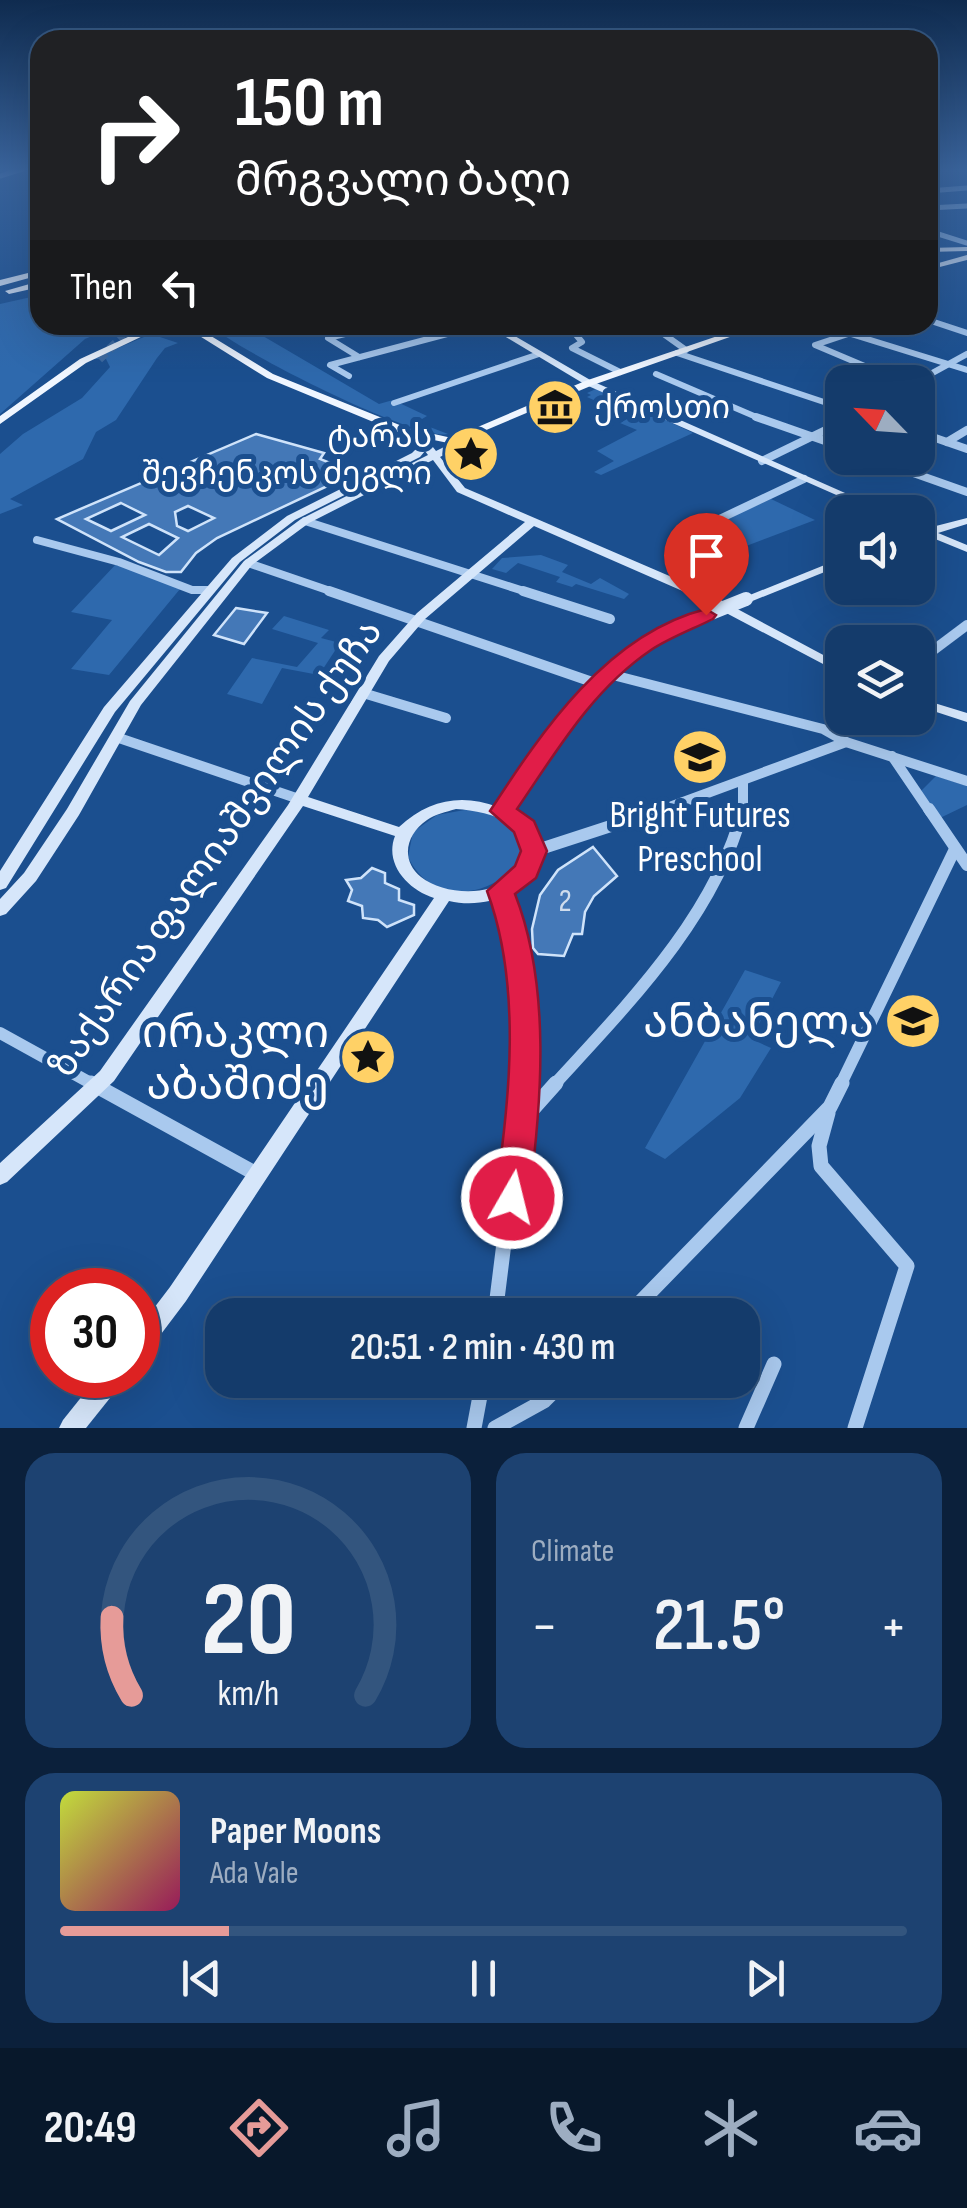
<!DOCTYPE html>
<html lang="en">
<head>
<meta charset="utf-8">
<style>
	:root { --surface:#143b6b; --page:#1d4271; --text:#f1f3f6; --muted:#9dadc1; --line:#33557e; --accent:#e69b98 }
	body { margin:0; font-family:"Sofia Sans Condensed","Noto Sans Georgian",sans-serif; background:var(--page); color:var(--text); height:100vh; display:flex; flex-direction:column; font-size:38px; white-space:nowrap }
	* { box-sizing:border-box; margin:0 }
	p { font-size:32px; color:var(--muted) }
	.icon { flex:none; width:55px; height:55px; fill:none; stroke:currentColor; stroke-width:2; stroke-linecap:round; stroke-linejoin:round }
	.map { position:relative; height:1428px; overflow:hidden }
	.details { display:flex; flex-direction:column; gap:25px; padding:25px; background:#0b203b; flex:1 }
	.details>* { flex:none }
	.banner { position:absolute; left:30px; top:30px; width:908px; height:305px; border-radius:30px; box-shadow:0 10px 40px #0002,0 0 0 2px var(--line); background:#202124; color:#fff; overflow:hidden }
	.needle { width:65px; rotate:295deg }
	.tools { position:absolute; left:825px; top:365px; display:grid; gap:20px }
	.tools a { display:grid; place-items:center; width:110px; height:110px; border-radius:20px; background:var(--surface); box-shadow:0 10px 40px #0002,0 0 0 2px var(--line); font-size:50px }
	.speed { position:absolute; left:30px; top:1268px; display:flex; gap:20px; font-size:50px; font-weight:700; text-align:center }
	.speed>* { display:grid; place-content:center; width:130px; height:130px; border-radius:50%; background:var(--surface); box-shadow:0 10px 40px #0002,0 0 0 2px var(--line); line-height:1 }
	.speed .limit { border:15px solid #d22; background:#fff; color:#111 }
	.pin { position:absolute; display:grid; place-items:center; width:85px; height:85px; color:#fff; margin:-102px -42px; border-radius:50% 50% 50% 0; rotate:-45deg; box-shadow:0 0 10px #0007 }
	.pin .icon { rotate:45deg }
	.me { position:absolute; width:110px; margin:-55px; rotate:8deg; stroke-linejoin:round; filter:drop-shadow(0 0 8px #0008) }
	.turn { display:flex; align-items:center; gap:35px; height:210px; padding:0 40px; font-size:45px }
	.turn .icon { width:130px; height:130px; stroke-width:2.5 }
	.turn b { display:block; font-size:70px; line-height:85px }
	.then { display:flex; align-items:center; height:95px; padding:0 40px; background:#0003; gap:20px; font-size:38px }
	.big { font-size:75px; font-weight:600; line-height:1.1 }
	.details .widget { flex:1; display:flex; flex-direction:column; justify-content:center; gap:15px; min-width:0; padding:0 35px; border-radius:30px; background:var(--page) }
	.details .dial { align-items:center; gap:0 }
	.dial svg { height:260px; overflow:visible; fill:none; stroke:var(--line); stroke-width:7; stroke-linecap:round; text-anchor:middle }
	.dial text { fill:var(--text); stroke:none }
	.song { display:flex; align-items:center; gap:30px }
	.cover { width:120px; height:120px; border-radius:15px; background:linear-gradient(135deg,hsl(70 70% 55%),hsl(330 70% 35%)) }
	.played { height:10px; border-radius:5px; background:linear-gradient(90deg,var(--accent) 20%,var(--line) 20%) }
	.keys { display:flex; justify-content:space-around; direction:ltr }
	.heat { display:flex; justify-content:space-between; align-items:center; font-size:55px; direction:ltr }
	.details .tiles { flex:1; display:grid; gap:25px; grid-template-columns:1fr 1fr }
	.widget:last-child { grid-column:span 2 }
	.trip { position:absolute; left:205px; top:1298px; width:555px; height:100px; border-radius:30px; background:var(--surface); box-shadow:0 10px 40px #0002,0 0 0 2px var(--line); font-weight:600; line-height:100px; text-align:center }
	.tab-bar { display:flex; height:160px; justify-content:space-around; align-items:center; background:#08182b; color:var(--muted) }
	.tab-bar .icon { width:70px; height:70px }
	.tab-bar .on { color:var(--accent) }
	.tab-bar b { font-size:45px; color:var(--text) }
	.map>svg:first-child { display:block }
	.green { fill:#2e69ad }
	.building { fill:#4478b7; stroke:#cfe3fa; stroke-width:2.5; fill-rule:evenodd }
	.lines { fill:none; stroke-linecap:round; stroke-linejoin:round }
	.street-tunnel { stroke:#3d69a0; stroke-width:6; stroke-dasharray:6 2.5; stroke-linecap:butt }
	.primary-tunnel { stroke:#3d69a0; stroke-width:9; stroke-dasharray:9 5; stroke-linecap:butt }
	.street-far5 { stroke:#a9c9ee; stroke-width:5 }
	.street-far4 { stroke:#a9c9ee; stroke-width:6 }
	.street-far3 { stroke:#a9c9ee; stroke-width:8 }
	.street-far2 { stroke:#a9c9ee; stroke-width:10 }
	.street-far1 { stroke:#a9c9ee; stroke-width:12 }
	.street { stroke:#a9c9ee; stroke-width:15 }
	.secondary { fill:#d6e6fa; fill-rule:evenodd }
	.primary { fill:#f0f6ff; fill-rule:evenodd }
	.secondary-bridge { stroke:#d6e6fa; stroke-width:14 }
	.route { fill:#e11d48; stroke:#92132f; stroke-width:2.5 }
	.labels { text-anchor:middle; stroke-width:10; stroke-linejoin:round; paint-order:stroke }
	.far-poi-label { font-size:32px; fill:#fff; stroke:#1b4f8f; text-anchor:start }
	.number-label { font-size:32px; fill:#d0dded }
	.poi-label { font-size:38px; fill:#fff; stroke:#1b4f8f }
	.street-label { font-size:38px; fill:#fff; stroke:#1b4f8f }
	.near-poi-label { font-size:45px; fill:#fff; stroke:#1b4f8f; text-anchor:end }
</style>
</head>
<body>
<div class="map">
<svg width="967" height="1428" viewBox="0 0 967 1428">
	<rect width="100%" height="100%" fill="#1b4f8f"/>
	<g class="green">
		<path d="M 40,295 L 40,325 L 118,325 L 85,339 L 0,414 L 0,304 Z"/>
		<path d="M 210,325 L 244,325 L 379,404 L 393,400 L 427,416 L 417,422 L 448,434 C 416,441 238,351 210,325 Z"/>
		<path d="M 151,334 L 178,343 L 165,348 L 157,358 L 116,420 L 96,432 L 83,459 L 10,499 L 23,505 L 0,514 L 0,454 L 23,434 L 82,398 L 110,367 L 106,359 L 92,359 Z"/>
		<path d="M 598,388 L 693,433 L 601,475 L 594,472 L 614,461 L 597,451 L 637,430 L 620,423 L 631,417 L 587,397 L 591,395 L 587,393 Z"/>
		<path d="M 771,499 L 815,520 L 741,548 L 705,528 Z"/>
		<path d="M 541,555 L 568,565 L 562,572 L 591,584 L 600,578 L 629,594 L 624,599 L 576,584 L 572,587 L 556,582 L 560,577 L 518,563 L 506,573 L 492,569 L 502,558 Z"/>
		<path d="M 117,563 L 180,589 L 109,675 L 71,669 L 112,620 L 71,612 Z"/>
		<path d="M 284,616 L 329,630 L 321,638 L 340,643 L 319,675 L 282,668 L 262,704 L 227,694 L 252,658 L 297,667 L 318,643 L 272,629 Z"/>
		<path d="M 936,776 L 967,786 L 967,805 L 940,818 L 921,791 Z"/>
		<path d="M 470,809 C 604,828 453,950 408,857 L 413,832 L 437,815 Z"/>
		<path d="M 745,970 L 781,982 L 751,1039 L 771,1048 L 740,1098 L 665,1159 L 645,1148 Z"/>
	</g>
	<g class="building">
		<path d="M 256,434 L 324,453 L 320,459 L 355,473 L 217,538 L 196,553 L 181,572 L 166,572 L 139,562 L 57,519 ZM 121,503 L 145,515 L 111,531 L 86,519 ZM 188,506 L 214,518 L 188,531 L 177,526 L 175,512 ZM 149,524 L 178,538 L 159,555 L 122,537 Z"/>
		<path d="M 236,608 L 267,613 L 244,644 L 214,635 Z"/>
		<path d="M 708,744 L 723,758 L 693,770 L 677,755 Z"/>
		<path d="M 593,847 L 617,876 L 594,896 L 585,912 L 582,934 L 573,934 L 564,956 L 538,954 L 533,948 L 532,929 L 540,895 L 558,870 Z"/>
		<path d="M 372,868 L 385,873 L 385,883 L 399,889 L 399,900 L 414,905 L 414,915 L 387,927 L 378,920 L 363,918 L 362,906 L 348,901 L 352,890 L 346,880 L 361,878 Z"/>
	</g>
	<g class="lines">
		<path class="street-tunnel" d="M 466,329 L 480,325"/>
		<path class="primary-tunnel" d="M 99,359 L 124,336"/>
		<g class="street-far5">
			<path d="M 0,176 L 22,169"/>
			<path d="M 928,191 L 967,188"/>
			<path d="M 928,208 L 967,206"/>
			<path d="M 928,215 L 935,233"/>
			<path d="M 935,233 L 967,243"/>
		</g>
		<g class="street-far4">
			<path d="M 928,320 L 967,333"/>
			<path d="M 651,325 L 686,350"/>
			<path d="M 729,325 L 741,331"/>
			<path d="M 822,325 L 967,370"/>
			<path d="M 256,330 L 293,325"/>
			<path d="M 572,330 L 582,342 L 572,348 L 620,372"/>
			<path d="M 848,334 L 815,345 L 867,367"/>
			<path d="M 677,353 L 842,408"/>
			<path d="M 359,357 L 328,338 L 383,325"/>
			<path d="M 656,374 L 761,419"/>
			<path d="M 349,376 L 330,365 L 466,329"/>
			<path d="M 916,382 L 967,354"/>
			<path d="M 394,403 L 539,354"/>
		</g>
		<g class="street-far3">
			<path d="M 756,417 L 842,447"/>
			<path d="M 918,432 L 967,449"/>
			<path d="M 947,442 L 967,430"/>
			<path d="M 871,458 L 967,492"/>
			<path d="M 762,461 L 842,422"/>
			<path d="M 305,521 L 530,593"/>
			<path d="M 692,532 L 804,479"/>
			<path d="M 37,540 L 119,562 L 192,590 L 209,590"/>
			<path d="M 248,563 L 336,593"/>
		</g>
		<g class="street-far2">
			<path d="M 329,591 L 598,684"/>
			<path d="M 523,591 L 610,619"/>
			<path d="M 931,652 L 967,625"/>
			<path d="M 609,674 L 823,729 L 846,742 L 967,781"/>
			<path d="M 363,693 L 446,718"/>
			<path d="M 116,737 L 299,799"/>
			<path d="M 892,756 L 930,812"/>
			<path d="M 656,812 L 846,742"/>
			<path d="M 743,812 L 743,781"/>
		</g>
		<g class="street-far1">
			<path d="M 929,809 L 967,865"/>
			<path d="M 534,851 L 663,809"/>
			<path d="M 501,891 L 523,993 L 524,1086"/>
			<path d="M 0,1033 L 96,1086"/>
			<path d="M 553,1086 C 626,1006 715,917 743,809"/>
			<path d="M 840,1086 L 955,849"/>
		</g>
		<g class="street">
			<path d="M 91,1083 L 258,1175"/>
			<path d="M 828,1113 L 819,1146 L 821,1166 L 907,1266 L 855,1428"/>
			<path d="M 523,1120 L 556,1083"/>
			<path d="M 495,1315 L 524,1083"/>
			<path d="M 628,1315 L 830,1107 L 842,1083"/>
			<path d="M 474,1428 L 483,1380"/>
			<path d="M 495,1428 L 544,1401 L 565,1380"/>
			<path d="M 746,1428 L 774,1364"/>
		</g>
		<g class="secondary">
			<path d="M 486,325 L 496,325 L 592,381 L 888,512 L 875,512 L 586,385 Z"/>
			<path d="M 404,428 L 429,442 L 436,451 L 466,436 L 472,436 L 472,440 L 440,457 L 465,488 L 702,590 L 842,665 L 842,674 L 694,596 L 534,526 L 425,619 L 389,661 L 308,797 L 399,827 C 428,800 461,793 498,807 C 539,751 578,691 634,650 C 655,634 678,623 702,612 L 706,611 L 712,615 C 691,631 662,640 639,658 C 586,700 550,757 511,811 C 582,863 507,915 449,901 L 186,1301 L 146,1354 L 138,1357 L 138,1329 L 170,1287 L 434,898 C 408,890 384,864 395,836 L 303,806 L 114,1081 L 7,1182 L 0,1185 L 0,1163 L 100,1071 L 288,805 L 379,656 L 417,613 L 525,522 L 457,492 L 433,460 L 309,523 L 252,565 L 141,705 L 79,815 L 36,881 L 6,914 L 0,916 L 0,899 L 24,873 L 67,809 L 130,701 L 244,561 L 301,519 L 428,455 L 425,451 L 420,457 L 295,520 L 240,562 L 115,712 L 6,888 L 0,890 L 0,871 L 104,707 L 232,558 L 287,516 L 412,453 L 420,445 L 401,433 L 399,431 ZM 456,809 C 482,811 518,817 524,848 C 526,855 525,863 520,870 C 500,897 446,897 421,877 C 400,860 406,834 427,820 C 435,814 446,812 456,809 Z"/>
			<path d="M 967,518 L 967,524 L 938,533 L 967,545 L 967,552 L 918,532 L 918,525 L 928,528 Z"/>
			<path d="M 842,558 L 842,565 L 750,602 L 746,603 L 740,599 Z"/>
			<path d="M 918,698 L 967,713 L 967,722 L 918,706 Z"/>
			<path d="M 99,1375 L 126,1375 L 122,1383 L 86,1428 L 59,1428 L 63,1420 Z"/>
		</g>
		<g class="primary">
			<path d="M 967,247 L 967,251 L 928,252 L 928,248 Z"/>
			<path d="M 967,255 L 967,260 L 928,270 L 928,266 Z"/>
			<path d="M 40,270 L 40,275 L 0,286 L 0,280 Z"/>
			<path d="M 40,281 L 40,287 L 9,294 L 5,291 Z"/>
			<path d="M 154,325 L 166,325 L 86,363 L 0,424 L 0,416 L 80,359 Z"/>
			<path d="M 182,325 L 193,325 L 273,374 L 407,428 L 452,438 L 585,381 L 750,325 L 764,325 L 593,385 L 453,444 L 400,433 L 267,378 Z"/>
		</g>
		<path class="secondary-bridge" d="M 706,615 L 746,599"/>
	</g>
	<linearGradient id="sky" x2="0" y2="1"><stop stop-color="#0f2b4f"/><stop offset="0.46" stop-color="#39639b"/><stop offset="1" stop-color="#39639b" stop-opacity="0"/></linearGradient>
	<rect width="967" height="368" fill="url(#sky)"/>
	<path class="route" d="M 706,609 L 716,615 L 713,619 C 693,629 669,638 651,650 C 592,690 556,752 517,809 L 534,821 L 547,851 L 536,878 L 515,894 C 551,986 542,1102 529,1198 L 524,1209 L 512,1214 L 500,1209 L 495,1198 C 510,1101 522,985 487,891 L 515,866 L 521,851 L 514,832 L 490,811 C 542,731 607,634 706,609 Z"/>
	<defs>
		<g id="museum-disc" transform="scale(2.875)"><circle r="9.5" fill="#ffd166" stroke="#1b4f8f"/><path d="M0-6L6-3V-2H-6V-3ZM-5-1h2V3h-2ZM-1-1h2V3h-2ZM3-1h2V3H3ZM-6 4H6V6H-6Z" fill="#111"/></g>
		<g id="sight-disc" transform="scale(2.875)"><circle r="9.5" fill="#ffd166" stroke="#1b4f8f"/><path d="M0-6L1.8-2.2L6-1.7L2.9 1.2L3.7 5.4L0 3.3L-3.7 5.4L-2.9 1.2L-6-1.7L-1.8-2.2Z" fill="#111"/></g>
		<g id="school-disc" transform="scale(2.875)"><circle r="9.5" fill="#ffd166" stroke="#1b4f8f"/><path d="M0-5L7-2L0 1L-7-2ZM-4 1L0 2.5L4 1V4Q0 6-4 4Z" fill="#111"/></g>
	</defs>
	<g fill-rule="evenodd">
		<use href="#museum-disc" x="555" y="407"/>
		<use href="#sight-disc" x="471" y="454"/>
		<use href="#school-disc" x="700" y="757"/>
		<use href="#school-disc" x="913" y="1021"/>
		<use href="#sight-disc" x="368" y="1057"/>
	</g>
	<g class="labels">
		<g class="far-poi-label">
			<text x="594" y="418">ქროსთი</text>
			<text x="432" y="447" text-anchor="end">ტარას<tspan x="432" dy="37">შევჩენკოს ძეგლი</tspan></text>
		</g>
		<g class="number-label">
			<text x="565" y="911">2</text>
		</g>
		<g class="poi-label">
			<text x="700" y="827">Bright Futures<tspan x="700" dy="44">Preschool</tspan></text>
		</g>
		<g class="street-label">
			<text transform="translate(215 848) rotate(-55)" y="13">ზაქარია ფალიაშვილის ქუჩა</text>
		</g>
		<g class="near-poi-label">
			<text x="874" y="1037">ანბანელა</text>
			<text x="329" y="1047">ირაკლი<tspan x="329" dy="52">აბაშიძე</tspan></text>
		</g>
	</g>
</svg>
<div class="tools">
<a><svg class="needle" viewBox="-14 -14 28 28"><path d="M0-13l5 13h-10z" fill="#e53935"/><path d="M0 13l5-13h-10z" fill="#9dadc1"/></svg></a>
<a><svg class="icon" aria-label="sound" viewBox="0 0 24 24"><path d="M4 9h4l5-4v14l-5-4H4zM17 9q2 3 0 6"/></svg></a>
<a><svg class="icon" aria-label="layers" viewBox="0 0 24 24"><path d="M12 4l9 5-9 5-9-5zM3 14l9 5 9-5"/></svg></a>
</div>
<div class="speed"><div class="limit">30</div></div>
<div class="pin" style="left:706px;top:615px;background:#d93025"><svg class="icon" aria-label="arrive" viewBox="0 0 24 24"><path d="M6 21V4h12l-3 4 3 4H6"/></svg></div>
<svg class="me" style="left:512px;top:1198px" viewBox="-20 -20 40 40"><circle r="17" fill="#e11d48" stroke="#fff" stroke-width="3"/><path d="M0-11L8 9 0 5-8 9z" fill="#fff"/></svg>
<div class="trip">20:51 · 2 min · 430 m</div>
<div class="banner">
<div class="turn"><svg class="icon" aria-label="right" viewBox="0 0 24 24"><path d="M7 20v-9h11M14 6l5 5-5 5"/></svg><div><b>150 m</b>მრგვალი ბაღი</div></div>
<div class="then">Then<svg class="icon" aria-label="left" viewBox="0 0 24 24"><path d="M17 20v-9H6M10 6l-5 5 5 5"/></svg></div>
</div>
</div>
<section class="details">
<div class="tiles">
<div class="widget dial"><svg viewBox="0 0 100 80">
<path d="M14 69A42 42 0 1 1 86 69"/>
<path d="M14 69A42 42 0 0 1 8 45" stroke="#e69b98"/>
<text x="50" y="56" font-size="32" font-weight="700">20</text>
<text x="50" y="72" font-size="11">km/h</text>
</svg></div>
<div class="widget"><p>Climate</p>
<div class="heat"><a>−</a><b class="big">21.5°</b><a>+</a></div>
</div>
<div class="widget">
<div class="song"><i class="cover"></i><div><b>Paper Moons</b><p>Ada Vale</p></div></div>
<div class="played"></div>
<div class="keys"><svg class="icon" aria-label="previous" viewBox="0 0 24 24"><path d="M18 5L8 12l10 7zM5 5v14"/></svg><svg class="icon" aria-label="pause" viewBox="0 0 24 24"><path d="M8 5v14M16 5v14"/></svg><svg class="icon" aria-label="next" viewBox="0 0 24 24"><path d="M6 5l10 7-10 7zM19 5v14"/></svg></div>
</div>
</div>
</section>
<nav class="tab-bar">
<b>20:49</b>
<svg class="icon on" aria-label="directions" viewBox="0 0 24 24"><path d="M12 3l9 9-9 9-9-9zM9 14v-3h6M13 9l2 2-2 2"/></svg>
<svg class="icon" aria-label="music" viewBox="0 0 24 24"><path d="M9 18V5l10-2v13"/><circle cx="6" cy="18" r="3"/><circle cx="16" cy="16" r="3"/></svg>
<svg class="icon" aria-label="phone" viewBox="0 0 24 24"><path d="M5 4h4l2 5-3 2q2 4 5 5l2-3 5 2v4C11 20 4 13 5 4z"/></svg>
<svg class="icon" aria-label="climate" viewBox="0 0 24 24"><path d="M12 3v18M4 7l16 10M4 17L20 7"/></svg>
<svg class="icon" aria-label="car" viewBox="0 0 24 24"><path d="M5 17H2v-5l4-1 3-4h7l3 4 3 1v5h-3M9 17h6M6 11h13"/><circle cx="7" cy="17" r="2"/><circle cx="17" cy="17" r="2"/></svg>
</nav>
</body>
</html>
